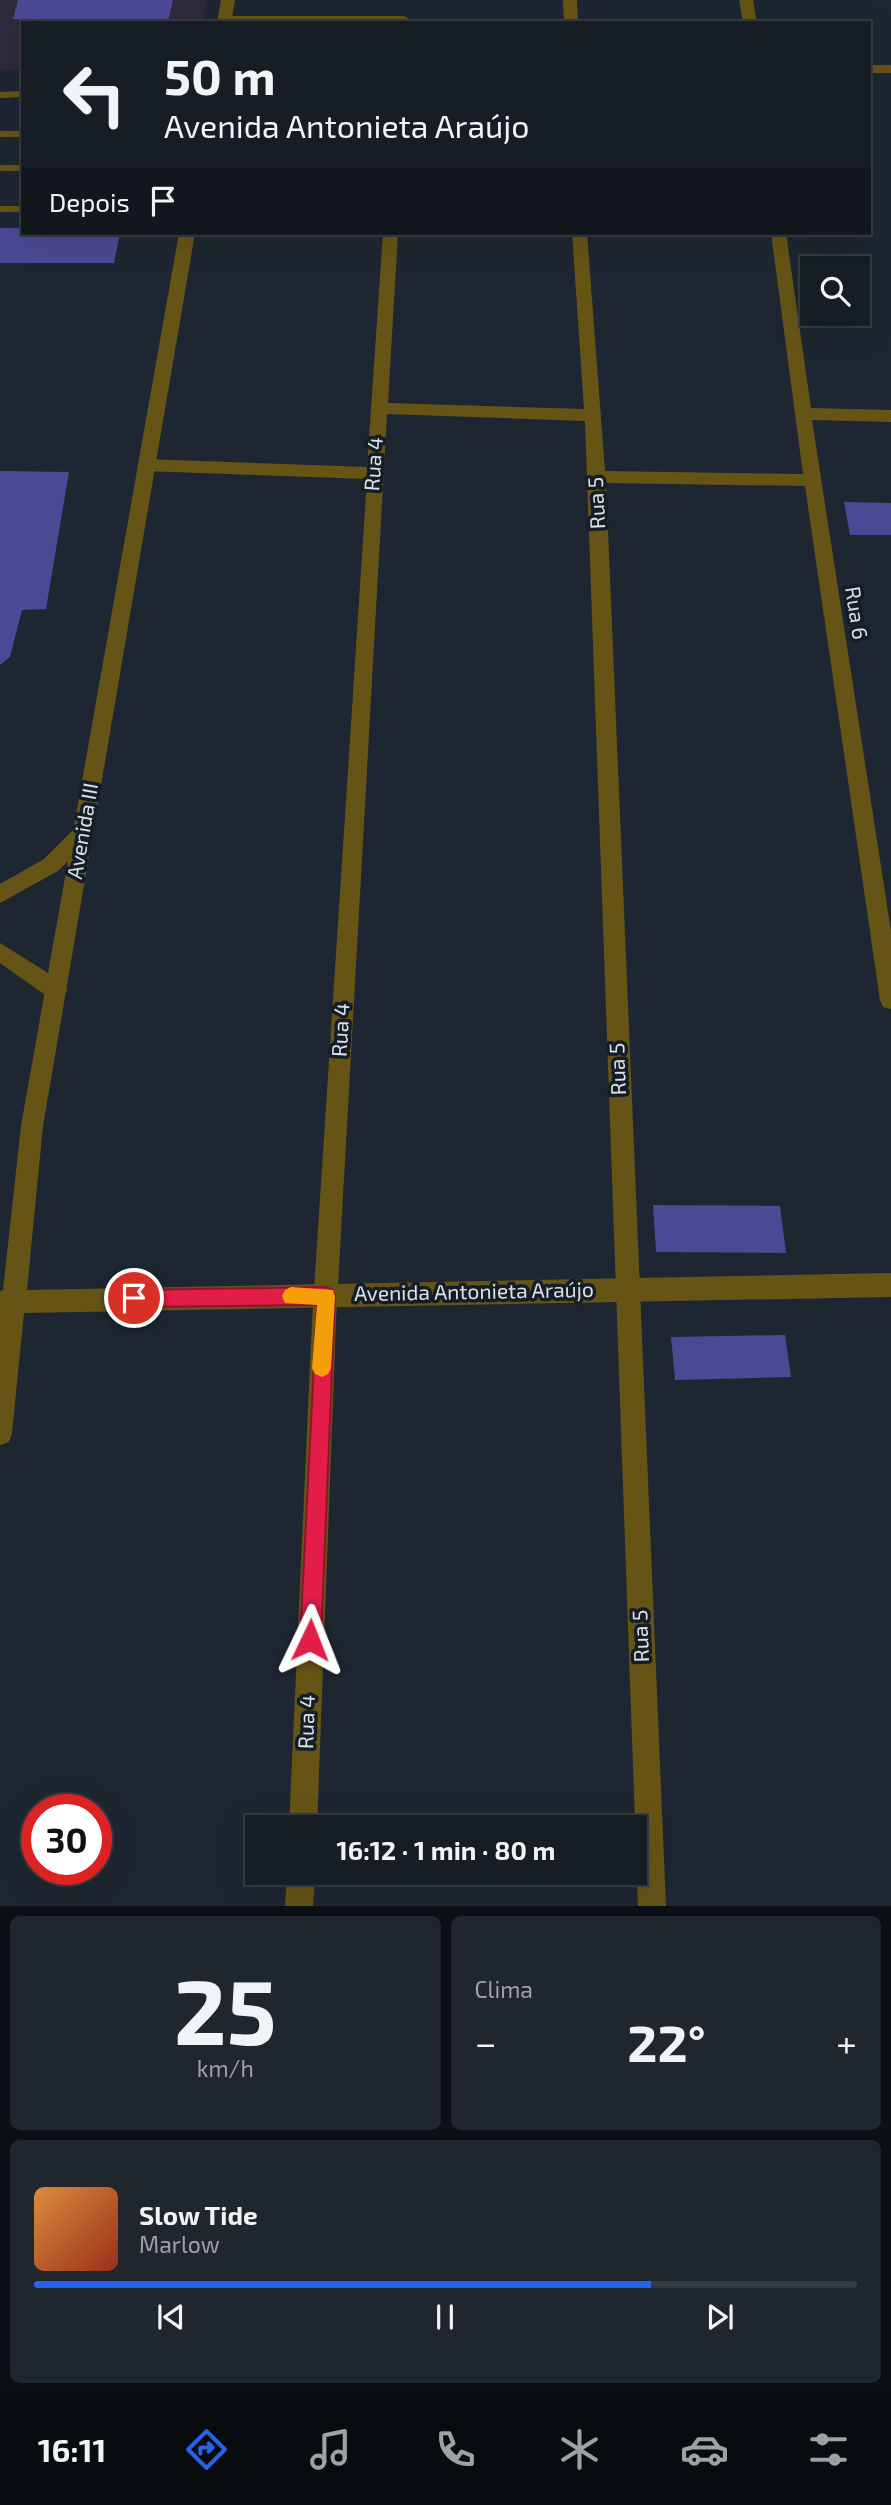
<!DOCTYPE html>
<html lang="pt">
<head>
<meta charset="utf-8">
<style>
	:root { --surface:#161d25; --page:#1f262d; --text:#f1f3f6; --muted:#9ea2a7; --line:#353b42; --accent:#2563eb }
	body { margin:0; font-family:"Exo 2",sans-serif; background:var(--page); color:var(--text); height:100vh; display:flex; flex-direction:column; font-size:26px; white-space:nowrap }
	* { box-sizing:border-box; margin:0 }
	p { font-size:23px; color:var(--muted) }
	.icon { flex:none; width:38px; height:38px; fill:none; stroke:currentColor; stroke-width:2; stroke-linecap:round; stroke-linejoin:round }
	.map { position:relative; height:1906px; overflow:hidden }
	.panel { display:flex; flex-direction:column; gap:10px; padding:10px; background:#0c1014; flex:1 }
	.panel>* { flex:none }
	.top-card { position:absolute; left:21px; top:21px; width:850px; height:214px; border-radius:0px; box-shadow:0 7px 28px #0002,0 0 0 2px var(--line); background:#161d25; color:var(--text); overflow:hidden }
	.tools { position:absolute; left:800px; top:256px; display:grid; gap:14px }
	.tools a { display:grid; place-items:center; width:70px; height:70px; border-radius:0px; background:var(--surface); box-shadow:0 7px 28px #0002,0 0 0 2px var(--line); font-size:35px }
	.speed { position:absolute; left:21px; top:1794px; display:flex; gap:14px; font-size:35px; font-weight:700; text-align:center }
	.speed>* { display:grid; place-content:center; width:91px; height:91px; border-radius:50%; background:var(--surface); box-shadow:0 7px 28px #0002,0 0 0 2px var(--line); line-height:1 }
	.speed .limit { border:10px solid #d22; background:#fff; color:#111 }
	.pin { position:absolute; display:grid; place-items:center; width:60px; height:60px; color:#fff; margin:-30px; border:4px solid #fff; border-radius:50%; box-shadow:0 2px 7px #0007 }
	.me { position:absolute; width:77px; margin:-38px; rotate:2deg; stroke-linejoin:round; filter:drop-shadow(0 0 5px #0008) }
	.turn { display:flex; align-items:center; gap:24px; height:147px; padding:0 28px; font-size:32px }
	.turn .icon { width:91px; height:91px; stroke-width:2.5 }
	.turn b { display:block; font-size:49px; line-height:60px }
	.then { display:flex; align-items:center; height:66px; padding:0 28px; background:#0003; gap:14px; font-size:26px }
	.big { font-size:52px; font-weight:700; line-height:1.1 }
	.panel .tile { flex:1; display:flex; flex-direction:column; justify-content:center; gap:10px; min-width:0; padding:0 24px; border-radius:10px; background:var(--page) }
	.panel .dial { align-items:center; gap:0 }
	.dial b { font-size:91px; line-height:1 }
	.song { display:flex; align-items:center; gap:21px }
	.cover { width:84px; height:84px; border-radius:10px; background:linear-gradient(135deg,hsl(30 70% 55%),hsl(10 70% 35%)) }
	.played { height:7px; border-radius:4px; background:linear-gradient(90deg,var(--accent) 75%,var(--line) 75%) }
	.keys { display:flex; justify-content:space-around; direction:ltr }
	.heat { display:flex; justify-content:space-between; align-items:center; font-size:38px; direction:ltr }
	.panel .tiles { flex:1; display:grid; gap:10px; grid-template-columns:1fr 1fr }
	.tile:last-child { grid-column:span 2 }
	.trip { position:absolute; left:245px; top:1815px; width:402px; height:70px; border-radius:0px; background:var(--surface); box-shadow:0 7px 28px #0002,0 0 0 2px var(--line); font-weight:700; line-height:70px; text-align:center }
	.menu { display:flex; height:112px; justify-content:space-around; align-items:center; background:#090c0f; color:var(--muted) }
	.menu .icon { width:49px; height:49px }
	.menu .on { color:var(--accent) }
	.menu b { font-size:32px; color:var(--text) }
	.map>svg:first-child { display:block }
	.education { fill:#2f2a3b }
	.building { fill:#4b4994 }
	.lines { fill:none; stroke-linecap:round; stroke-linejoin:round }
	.service { fill:#665417; fill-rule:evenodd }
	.minor { fill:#665417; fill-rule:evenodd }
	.tertiary { fill:#665417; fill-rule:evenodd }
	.route { fill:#e11d48; stroke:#92132f; stroke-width:2 }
	.slow { fill:#f59e0b }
	.labels { text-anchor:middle; stroke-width:7; stroke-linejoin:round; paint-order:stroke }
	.street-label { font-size:21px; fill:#dce1e8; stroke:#151e27 }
</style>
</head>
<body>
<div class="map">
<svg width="891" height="1907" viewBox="0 0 891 1907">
	<rect width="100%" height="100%" fill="#1e2731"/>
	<path class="education" d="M 0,0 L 207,0 L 202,23 L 23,23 L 23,70 L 0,70 Z"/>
	<g class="building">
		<path d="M 18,0 L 173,0 L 168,22 L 148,23 L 34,23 L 35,20 L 13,19 Z"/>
		<path d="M 0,228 L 23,228 L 23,233 L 120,233 L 114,263 L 0,263 Z"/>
		<path d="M 0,471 L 69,472 L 46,609 L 22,610 L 10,657 L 0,665 Z"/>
		<path d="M 844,502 L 891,503 L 891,535 L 850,535 Z"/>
		<path d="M 653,1205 L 780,1206 L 786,1253 L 656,1252 Z"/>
		<path d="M 785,1335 L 791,1377 L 675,1380 L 671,1337 Z"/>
	</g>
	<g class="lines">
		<g class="service">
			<path d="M 23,91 L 23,97 L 0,98 L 0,92 Z"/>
			<rect x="0" y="131" width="23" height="6"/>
			<rect x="0" y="165" width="23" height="6"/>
			<rect x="0" y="206" width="23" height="6"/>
		</g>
		<g class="minor">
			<path d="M 563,0 L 577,0 L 578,23 L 564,23 Z"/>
			<path d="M 739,0 L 753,0 L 757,23 L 743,23 Z"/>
			<path d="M 225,16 L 404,16 L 411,20 L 409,23 L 220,23 L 220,17 Z"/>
			<rect x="870" y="65" width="21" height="8"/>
			<path d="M 383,233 L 398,233 L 388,403 L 584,409 L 572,233 L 587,233 L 605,471 L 803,474 L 771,233 L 786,233 L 811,408 L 891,410 L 891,422 L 812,420 L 891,931 L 891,1009 L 883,1007 L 880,1000 L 805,486 L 606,483 L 666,1907 L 638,1907 L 585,421 L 387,414 L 336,1321 L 317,1827 L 289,1827 L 312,1321 L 367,479 L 146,471 L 137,465 L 146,459 L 367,467 Z"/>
			<path d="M 82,826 L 89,828 L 92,834 L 89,840 L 58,871 L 0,903 L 0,884 L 44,859 L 75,828 Z"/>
			<path d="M 0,943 L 64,983 L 67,990 L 64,997 L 56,999 L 48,997 L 0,963 Z"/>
			<path d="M 287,1872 L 315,1872 L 313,1907 L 285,1907 Z"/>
		</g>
		<g class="tertiary">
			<path d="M 221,0 L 235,0 L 231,23 L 217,23 Z"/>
			<path d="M 179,233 L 195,233 L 43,1126 L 27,1290 L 891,1273 L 891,1297 L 24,1313 L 12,1433 L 9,1442 L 0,1445 L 0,1291 L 3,1290 L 21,1126 Z"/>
		</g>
	</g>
	<path class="route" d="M 326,1287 L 333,1290 L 335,1296 L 321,1640 L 318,1648 L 310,1651 L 303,1648 L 300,1640 L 317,1305 L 134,1307 L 128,1305 L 125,1298 L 128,1292 L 134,1290 Z"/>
	<path class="slow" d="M 291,1287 L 333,1290 L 335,1296 L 331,1368 L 328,1374 L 322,1377 L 315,1374 L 312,1368 L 317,1305 L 285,1303 L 282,1296 L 285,1290 Z"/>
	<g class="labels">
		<g class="street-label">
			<text transform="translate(374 464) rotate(-86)" y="7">Rua 4</text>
			<text transform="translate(597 503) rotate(-93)" y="7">Rua 5</text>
			<text transform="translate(856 613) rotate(81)" y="7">Rua 6</text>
			<text transform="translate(83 831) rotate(-80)" y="7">Avenida III</text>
			<text transform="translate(341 1030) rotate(-87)" y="7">Rua 4</text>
			<text transform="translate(618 1069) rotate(-92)" y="7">Rua 5</text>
			<text transform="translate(474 1292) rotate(-1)" y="7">Avenida Antonieta Araújo</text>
			<text transform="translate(641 1636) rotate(-92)" y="7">Rua 5</text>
			<text transform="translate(307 1722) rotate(-88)" y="7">Rua 4</text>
		</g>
	</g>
</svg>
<div class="tools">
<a><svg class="icon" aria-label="search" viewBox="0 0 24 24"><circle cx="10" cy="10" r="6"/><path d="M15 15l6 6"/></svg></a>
</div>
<div class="speed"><div class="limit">30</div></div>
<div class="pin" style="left:134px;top:1298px;background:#d93025"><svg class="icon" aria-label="arrive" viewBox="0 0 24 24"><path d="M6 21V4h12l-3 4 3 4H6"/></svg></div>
<svg class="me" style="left:310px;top:1640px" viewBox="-20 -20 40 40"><path d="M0-17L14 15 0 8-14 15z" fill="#e11d48" stroke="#fff" stroke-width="4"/></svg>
<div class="trip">16:12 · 1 min · 80 m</div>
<div class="top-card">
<div class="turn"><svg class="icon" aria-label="left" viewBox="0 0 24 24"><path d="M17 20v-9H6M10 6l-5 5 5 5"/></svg><div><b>50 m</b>Avenida Antonieta Araújo</div></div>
<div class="then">Depois<svg class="icon" aria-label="arrive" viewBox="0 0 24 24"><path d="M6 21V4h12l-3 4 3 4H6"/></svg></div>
</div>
</div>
<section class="panel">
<div class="tiles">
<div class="tile dial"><b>25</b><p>km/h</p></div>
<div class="tile"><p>Clima</p>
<div class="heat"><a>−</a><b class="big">22°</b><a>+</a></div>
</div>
<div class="tile">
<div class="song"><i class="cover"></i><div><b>Slow Tide</b><p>Marlow</p></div></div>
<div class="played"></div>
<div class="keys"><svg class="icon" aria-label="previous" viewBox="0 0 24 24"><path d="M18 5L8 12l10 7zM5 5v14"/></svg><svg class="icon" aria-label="pause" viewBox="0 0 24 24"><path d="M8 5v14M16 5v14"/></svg><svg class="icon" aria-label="next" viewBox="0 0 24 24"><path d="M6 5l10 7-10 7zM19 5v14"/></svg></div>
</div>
</div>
</section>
<nav class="menu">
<b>16:11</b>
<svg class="icon on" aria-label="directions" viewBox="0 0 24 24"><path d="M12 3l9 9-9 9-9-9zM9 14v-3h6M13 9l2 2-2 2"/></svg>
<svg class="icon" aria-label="music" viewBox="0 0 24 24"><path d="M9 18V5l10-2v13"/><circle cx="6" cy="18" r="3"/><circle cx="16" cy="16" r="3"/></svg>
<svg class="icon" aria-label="phone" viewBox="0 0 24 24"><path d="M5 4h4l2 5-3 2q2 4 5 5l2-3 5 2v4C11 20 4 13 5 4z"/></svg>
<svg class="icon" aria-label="climate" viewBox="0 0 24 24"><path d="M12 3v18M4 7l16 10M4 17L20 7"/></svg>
<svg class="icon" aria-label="car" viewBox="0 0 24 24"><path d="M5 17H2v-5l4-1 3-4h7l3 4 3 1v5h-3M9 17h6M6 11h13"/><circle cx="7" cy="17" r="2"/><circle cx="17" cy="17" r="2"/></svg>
<svg class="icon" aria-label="filters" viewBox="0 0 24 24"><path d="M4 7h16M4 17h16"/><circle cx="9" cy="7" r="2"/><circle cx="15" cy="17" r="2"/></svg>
</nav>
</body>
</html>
